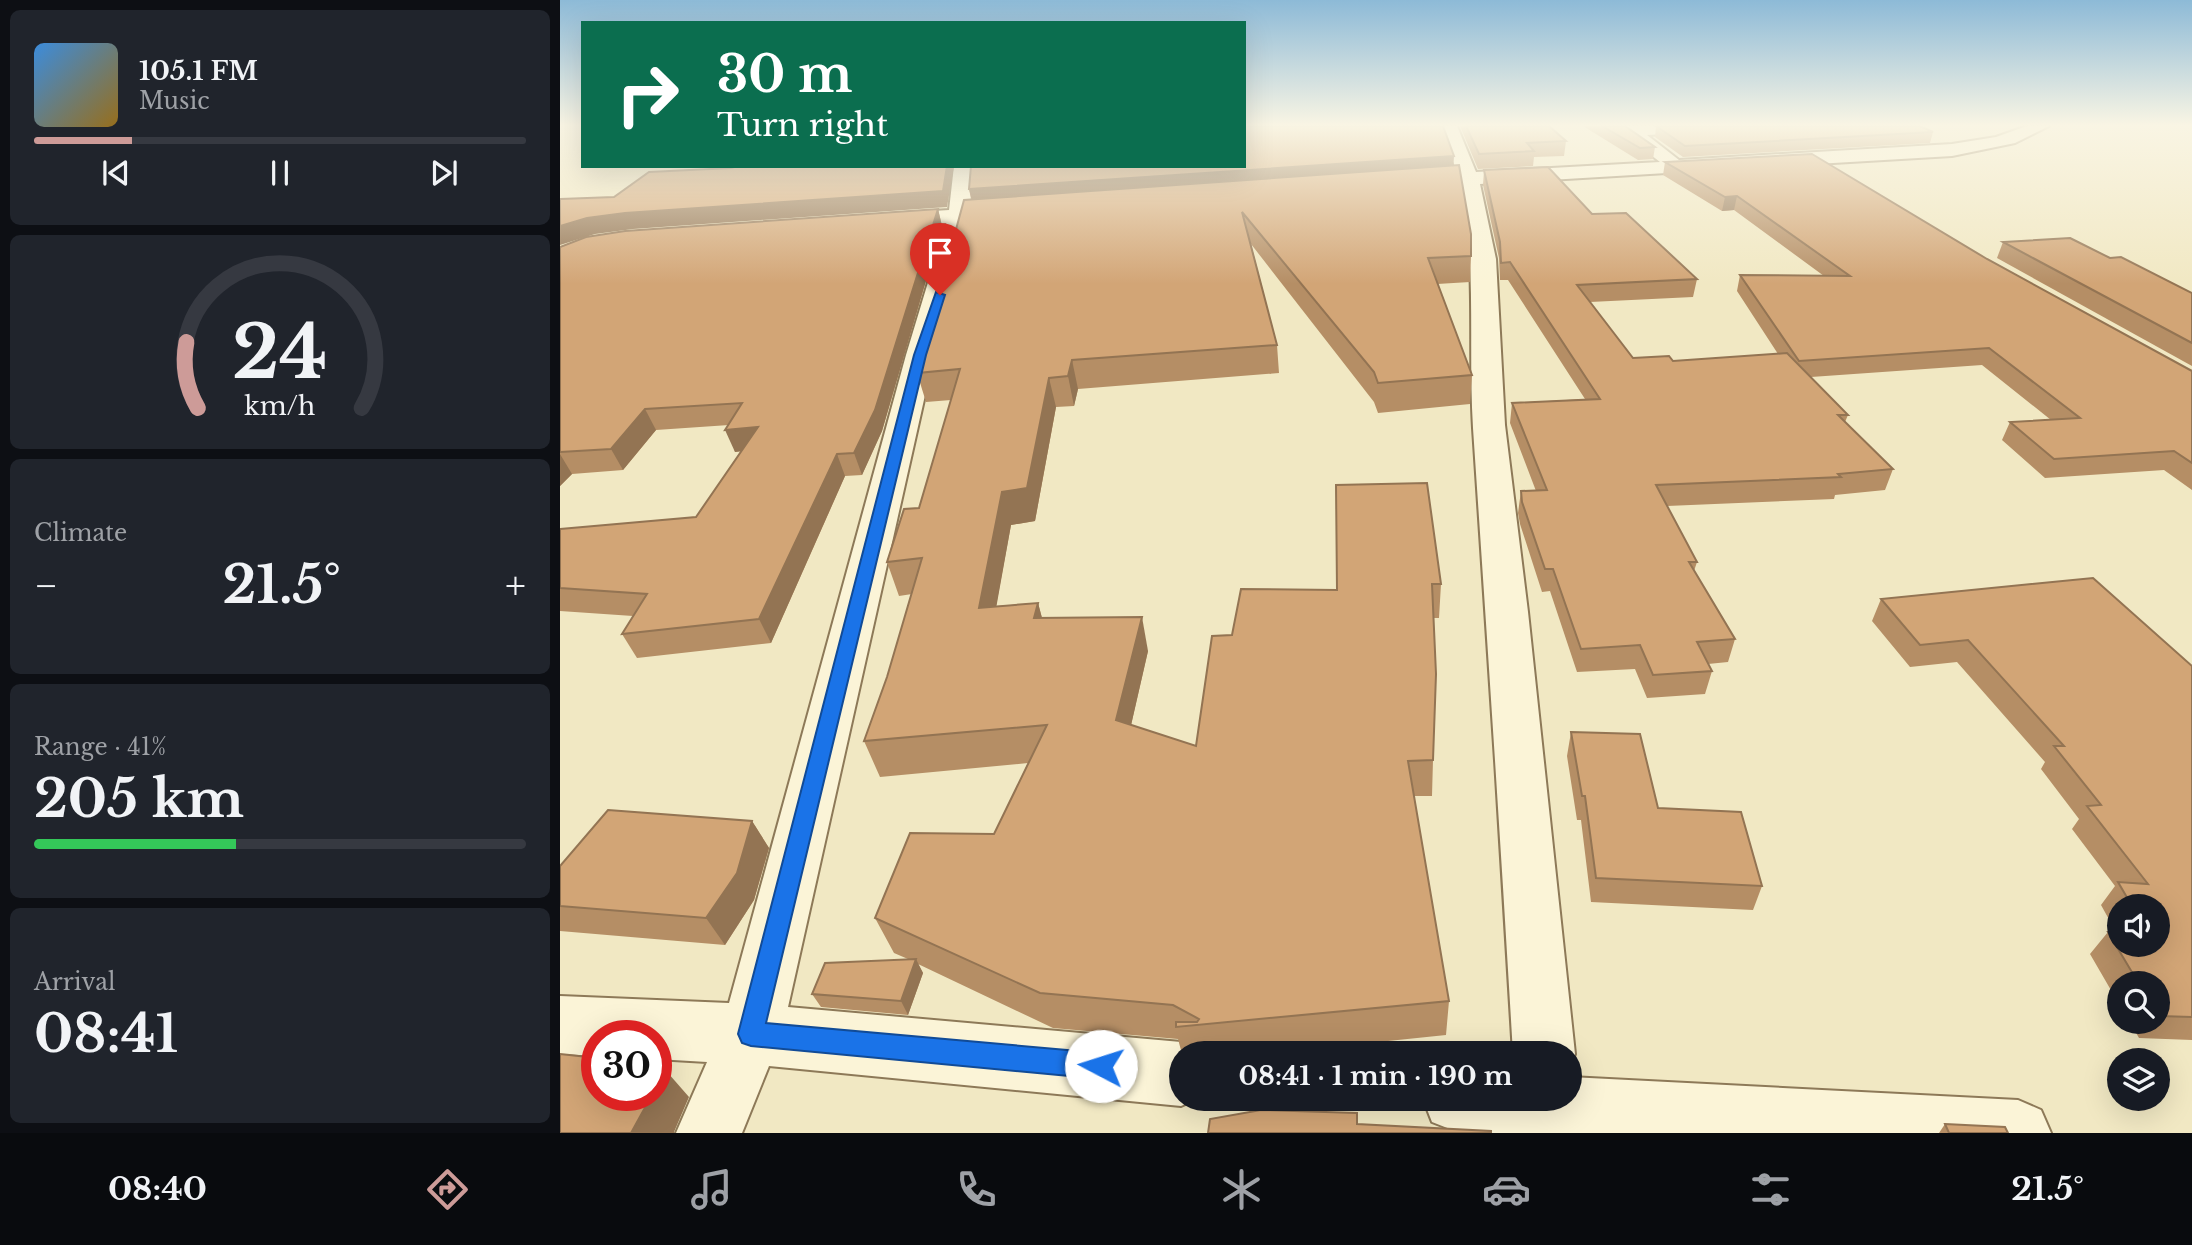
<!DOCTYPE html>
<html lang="en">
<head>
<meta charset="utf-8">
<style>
	:root { --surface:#171b24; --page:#20242c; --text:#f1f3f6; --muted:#9ea1a6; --line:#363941; --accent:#cd9b98 }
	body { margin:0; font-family:"Libre Baskerville",serif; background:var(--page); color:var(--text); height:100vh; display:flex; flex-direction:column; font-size:26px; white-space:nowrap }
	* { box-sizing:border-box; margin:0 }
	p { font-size:23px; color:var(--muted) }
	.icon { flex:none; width:38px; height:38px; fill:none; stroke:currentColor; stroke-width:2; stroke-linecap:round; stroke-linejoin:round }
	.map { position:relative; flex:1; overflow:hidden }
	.drawer { display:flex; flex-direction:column; gap:10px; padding:10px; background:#0d0f14; width:560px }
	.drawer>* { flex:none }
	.hud { position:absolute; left:21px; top:21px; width:665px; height:147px; border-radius:0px; box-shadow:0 7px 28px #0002; background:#0b6e4f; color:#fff; overflow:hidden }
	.buttons { position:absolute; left:1547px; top:894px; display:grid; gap:14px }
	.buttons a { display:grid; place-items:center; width:63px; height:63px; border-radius:50%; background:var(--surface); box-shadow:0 7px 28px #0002; font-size:35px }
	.speed { position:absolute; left:21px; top:1020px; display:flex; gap:14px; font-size:35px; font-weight:700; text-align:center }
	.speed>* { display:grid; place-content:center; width:91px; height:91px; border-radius:50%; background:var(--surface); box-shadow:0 7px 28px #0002; line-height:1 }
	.speed .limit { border:10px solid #d22; background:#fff; color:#111 }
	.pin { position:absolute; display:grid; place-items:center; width:60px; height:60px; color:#fff; margin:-72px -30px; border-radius:50% 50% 50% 0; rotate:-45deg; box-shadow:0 0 7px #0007 }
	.pin .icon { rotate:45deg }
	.me { position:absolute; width:77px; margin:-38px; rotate:275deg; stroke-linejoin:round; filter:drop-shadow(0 0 5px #0008) }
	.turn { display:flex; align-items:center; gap:24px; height:147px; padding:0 21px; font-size:32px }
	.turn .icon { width:91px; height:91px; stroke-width:2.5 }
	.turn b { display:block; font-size:49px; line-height:60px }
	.big { font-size:52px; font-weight:700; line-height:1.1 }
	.drawer .widget { flex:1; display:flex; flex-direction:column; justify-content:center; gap:10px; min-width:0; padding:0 24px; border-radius:10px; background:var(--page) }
	.drawer .dial { align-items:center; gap:0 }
	.dial svg { height:182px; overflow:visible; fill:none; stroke:var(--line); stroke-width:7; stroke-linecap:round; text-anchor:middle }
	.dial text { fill:var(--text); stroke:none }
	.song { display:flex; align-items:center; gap:21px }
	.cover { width:84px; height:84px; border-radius:10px; background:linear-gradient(135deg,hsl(210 70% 55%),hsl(40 70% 35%)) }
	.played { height:7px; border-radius:4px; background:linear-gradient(90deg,var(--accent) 20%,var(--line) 20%) }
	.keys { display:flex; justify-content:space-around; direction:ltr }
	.heat { display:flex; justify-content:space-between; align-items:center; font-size:38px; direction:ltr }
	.charge { height:10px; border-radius:5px; background:linear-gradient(90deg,#34c759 41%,var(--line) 0) }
	.trip { position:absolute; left:609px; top:1041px; width:413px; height:70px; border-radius:35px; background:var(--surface); box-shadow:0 7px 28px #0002; font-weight:700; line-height:70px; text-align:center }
	.tab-bar { display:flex; height:112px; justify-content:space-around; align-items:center; background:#090b0e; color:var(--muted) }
	.tab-bar .icon { width:49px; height:49px }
	.tab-bar .on { color:var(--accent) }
	.tab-bar b { font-size:32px; color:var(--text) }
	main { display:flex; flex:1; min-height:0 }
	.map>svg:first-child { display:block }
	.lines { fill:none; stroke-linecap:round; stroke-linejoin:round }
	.minor-casing { stroke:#8d7958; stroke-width:4 }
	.minor { fill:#fbf4d7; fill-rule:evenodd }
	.wall { fill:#b58e65; fill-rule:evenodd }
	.shaded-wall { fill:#937453 }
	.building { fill:#d2a576; stroke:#937453; stroke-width:2 }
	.route { fill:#1a73e8; stroke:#114b97; stroke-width:2 }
</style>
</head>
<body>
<main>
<section class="drawer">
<div class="widget">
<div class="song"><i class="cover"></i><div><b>105.1 FM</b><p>Music</p></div></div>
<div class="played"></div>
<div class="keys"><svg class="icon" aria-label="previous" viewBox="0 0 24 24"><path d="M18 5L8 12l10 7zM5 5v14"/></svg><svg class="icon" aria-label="pause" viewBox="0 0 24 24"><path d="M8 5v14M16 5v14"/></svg><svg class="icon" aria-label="next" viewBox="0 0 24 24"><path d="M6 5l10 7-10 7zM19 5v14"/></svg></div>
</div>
<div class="widget dial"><svg viewBox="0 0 100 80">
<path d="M14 69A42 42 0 1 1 86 69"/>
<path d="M14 69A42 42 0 0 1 9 40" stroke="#cd9b98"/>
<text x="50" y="56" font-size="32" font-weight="700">24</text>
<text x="50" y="72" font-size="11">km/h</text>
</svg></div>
<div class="widget"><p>Climate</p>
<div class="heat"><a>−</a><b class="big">21.5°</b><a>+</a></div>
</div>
<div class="widget"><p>Range · 41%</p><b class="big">205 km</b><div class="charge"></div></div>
<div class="widget"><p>Arrival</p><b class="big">08:41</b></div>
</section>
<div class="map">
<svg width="1632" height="1133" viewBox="0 0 1632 1133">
	<rect width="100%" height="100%" fill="#f1e8c3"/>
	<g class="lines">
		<g class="minor-casing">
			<g id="minor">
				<path d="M 881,126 L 897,126 L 916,172 L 1100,162 L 1064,134 L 1061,130 L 1066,126 L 1154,126 L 1152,131 L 1146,132 L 1087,135 L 1119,160 L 1392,144 L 1436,137 L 1467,126 L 1489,126 L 1455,143 L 1392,156 L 920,184 L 936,259 L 945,425 L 968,612 L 1015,1054 L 1010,1067 L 1010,1054 L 953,1054 C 941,845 927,637 913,428 C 908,346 917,266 901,185 L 851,188 L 841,182 L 851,176 L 897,173 Z"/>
				<path d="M 394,166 L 414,166 L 410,208 L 452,205 L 463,211 L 452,217 L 408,221 L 374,355 L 228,1007 L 621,1042 L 644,1054 L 621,1054 L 621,1099 L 637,1099 L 621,1106 L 209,1066 L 182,1133 L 116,1133 L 147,1062 L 96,1059 L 96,1036 L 37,1036 L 37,1056 L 0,1054 L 0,996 L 169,1003 L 346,355 L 386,223 L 327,228 L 316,221 L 327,214 L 389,210 Z"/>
				<path d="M 1010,1077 L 1458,1100 L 1481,1110 L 1491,1133 L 914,1133 L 895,1131 L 872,1122 L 863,1099 L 1010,1099 Z"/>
			</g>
		</g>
		<use href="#minor" class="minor"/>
	</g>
	<g class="wall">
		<path d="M 900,126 L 989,126 L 1006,141 L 1004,156 L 974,157 L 973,166 L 918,169 Z"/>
		<path d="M 1023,126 L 1065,126 L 1095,147 L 1093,159 L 1078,160 Z"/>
		<path d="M 1096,126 L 1373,132 L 1370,143 L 1123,157 L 1095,137 Z"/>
		<path d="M 1105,162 L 1427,259 L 1632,371 L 1632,490 L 1604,470 L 1485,478 L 1442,440 L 1450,422 L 1491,420 L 1422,365 L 1251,377 L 1288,415 L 1285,422 L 1333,469 L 1325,490 L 1275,495 L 1274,499 L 1107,506 L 1137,562 L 1134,571 L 1175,639 L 1168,662 L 1148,664 L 1152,671 L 1145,694 L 1087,698 L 1075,669 L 1017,672 L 990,591 L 982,592 L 960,524 L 958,513 L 961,491 L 976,491 L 950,423 L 952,403 L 1025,399 L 948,280 L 940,280 L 939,258 L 923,185 L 924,170 L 1032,214 L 1137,279 L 1133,297 L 1030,302 L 1073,358 L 1113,361 L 1218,354 L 1177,291 L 1180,275 L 1264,276 L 1174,210 L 1162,211 L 1103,175 Z"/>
		<path d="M 894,166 L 911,256 L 910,282 L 877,284 L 912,375 L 910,404 L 818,413 L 814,402 L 691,244 L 717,345 L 719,373 L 518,389 L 514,406 L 496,407 L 475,521 L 451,525 L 436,606 L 478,603 L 482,618 L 588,651 L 571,725 L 636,746 L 672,635 L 777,590 L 881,584 L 879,618 L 873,618 L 873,760 L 872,796 L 854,796 L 889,1001 L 886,1035 L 704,1054 L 622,1054 L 618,1039 L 493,1028 L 358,964 L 363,973 L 348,1015 L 261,1007 L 252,994 L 348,959 L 334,953 L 315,918 L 434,834 L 468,763 L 320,777 L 304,741 L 327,677 L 352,594 L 339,596 L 327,562 L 359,508 L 391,400 L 366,402 L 357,373 L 411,199 L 409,189 Z"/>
		<path d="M 378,209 L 382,226 L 322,431 L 302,475 L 285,476 L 211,643 L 77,658 L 62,634 L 73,616 L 0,611 L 0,529 L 136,517 L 181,451 L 175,452 L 169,425 L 96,430 L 63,470 L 12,474 L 0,486 L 0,247 Z"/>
		<path d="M 1443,242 L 1550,258 L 1632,293 L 1632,366 L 1437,258 Z"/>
		<path d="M 1321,599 L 1632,666 L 1632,1040 L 1579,1038 L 1570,1022 L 1598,1022 L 1598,984 L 1559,984 L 1559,1004 L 1530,954 L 1548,932 L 1556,932 L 1541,905 L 1555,886 L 1512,829 L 1519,819 L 1481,769 L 1485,762 L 1397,662 L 1350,667 L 1312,621 ZM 1559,906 L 1598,906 L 1598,945 L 1559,945 Z"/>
		<path d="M 1011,732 L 1098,808 L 1202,886 L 1193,910 L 1031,902 L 1021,820 L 1017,820 L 1007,756 Z"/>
		<path d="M 192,821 L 209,848 L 194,900 L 165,945 L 0,931 L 0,866 Z"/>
		<path d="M 1385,1124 L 1448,1133 L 1379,1133 Z"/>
	</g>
	<g class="shaded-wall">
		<path d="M 894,156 L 893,171 L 413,205 L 409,189 Z"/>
		<path d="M 387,166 L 394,166 L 387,207 L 73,229 L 35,234 L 0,245 L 0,226 L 27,218 Z"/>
		<path d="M 1177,196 L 1174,210 L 1162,211 L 1165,197 Z"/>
		<path d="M 378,209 L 382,226 L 322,431 L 302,475 L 294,453 Z"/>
		<path d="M 512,360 L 518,389 L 514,406 L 508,376 Z"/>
		<path d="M 489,378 L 496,407 L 475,521 L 451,525 L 430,642 L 419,608 L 442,492 Z"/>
		<path d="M 85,409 L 96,430 L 63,470 L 51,449 Z"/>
		<path d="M 198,427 L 207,448 L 175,452 L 165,430 Z"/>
		<path d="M 0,454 L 12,474 L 0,486 Z"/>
		<path d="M 277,454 L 285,476 L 211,643 L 199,619 Z"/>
		<path d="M 478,603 L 487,637 L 474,618 Z"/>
		<path d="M 582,617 L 588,651 L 564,756 L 556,720 Z"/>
		<path d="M 192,821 L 209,848 L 194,900 L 165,945 L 146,918 Z"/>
		<path d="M 356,959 L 363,973 L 348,1015 L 341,1001 Z"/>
		<path d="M 101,1065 L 129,1097 L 114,1132 L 114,1133 L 71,1133 L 86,1096 L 96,1096 L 96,1074 Z"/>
	</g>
	<g class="building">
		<path d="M 684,126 L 883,126 L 894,156 L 409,189 L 411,166 L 684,166 Z"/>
		<path d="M 906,126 L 989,126 L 1006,141 L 967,143 L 974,151 L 919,154 Z"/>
		<path d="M 1042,126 L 1065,126 L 1095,147 L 1080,148 Z"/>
		<path d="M 1096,126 L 1360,126 L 1373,132 L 1125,146 Z"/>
		<path d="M 1252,154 L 1427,259 L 1632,371 L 1632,463 L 1614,451 L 1494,459 L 1450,422 L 1520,418 L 1429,348 L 1239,361 L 1180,275 L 1290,276 L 1177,196 L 1165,197 L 1105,162 Z"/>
		<path d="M 899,165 L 911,234 L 911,256 L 868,258 L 912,375 L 818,383 L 814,372 L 682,212 L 717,345 L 512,360 L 508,376 L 489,378 L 467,488 L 442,492 L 419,608 L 478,603 L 474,618 L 582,617 L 556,720 L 636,746 L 652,636 L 672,635 L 681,589 L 777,590 L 776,485 L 867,483 L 881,584 L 872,584 L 876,674 L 873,760 L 848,761 L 889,1001 L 616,1027 L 616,1022 L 637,1022 L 639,1019 L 613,1005 L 480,993 L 315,918 L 350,833 L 434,834 L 487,725 L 304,741 L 327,677 L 362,558 L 327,562 L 344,509 L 359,508 L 400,369 L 357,373 L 404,200 Z"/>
		<path d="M 178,166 L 387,166 L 383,191 L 65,213 L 27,218 L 0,226 L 0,199 L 54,197 L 89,172 L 171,168 Z"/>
		<path d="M 988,167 L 1032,214 L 1066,213 L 1137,279 L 1017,285 L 1073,358 L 1109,356 L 1113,361 L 1227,353 L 1288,415 L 1278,415 L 1333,469 L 1278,474 L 1281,477 L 1096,485 L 1137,562 L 1129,562 L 1175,639 L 1137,642 L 1152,671 L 1093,675 L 1080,645 L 1021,649 L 993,569 L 985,569 L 962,502 L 961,491 L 987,490 L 952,403 L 1040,399 L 950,262 L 941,263 L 940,242 L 924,170 Z"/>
		<path d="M 378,209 L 315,410 L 294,453 L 277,454 L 199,619 L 62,634 L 87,594 L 0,588 L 0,529 L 136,517 L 198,427 L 165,430 L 182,403 L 85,409 L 51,449 L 0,452 L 0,247 L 26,237 L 65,231 Z"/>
		<path d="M 1510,238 L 1550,258 L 1561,257 L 1632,293 L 1632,343 L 1443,242 Z"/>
		<path d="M 1533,578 L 1632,666 L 1632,1017 L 1599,1016 L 1598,1014 L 1598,984 L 1579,984 L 1548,932 L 1559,932 L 1559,945 L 1598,945 L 1598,906 L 1572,906 L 1558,882 L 1588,884 L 1527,806 L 1541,805 L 1494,746 L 1504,746 L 1408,640 L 1360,645 L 1321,599 Z"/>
		<path d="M 1011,732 L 1080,734 L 1098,808 L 1181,812 L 1202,886 L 1036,878 L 1025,796 L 1022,796 Z"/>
		<path d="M 48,810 L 192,821 L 177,873 L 146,918 L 0,906 L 0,866 Z"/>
		<path d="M 356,959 L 341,1001 L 252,994 L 265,963 Z"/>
		<path d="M 0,1054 L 37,1058 L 37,1096 L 86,1096 L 84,1101 L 87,1104 L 71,1133 L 0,1133 Z"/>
		<path d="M 96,1064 L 101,1065 L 96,1074 Z"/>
		<path d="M 701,1110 L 797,1113 L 797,1124 L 931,1131 L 931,1133 L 648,1133 L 650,1119 Z"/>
		<path d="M 1385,1124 L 1445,1127 L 1448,1133 L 1389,1133 Z"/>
	</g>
	<linearGradient id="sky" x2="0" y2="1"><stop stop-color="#8dbad7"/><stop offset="0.44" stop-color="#f9f5e4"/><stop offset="1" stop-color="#f9f5e4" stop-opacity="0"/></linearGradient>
	<rect width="1632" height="284" fill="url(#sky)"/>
	<path class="route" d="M 376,292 L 385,295 L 366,355 L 206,1023 L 541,1053 L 550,1057 L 554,1066 L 550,1075 L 541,1079 L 191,1046 L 182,1043 L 178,1034 L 354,355 Z"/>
</svg>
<div class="buttons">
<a><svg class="icon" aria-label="sound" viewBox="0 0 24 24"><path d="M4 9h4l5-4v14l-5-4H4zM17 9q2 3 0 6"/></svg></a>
<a><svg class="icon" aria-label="search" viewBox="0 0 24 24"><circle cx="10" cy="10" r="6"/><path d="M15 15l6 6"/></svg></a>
<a><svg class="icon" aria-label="layers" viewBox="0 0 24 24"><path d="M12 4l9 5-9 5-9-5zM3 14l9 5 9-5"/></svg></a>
</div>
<div class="speed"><div class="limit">30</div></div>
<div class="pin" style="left:380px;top:295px;background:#d93025"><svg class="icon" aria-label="arrive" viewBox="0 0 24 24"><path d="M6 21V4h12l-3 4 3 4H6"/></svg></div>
<svg class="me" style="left:541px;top:1066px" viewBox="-20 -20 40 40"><circle r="19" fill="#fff"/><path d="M0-13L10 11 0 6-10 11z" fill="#1a73e8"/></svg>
<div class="trip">08:41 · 1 min · 190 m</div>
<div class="hud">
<div class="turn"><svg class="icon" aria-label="right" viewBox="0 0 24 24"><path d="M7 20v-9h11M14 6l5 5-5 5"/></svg><div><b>30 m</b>Turn right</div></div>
</div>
</div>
</main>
<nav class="tab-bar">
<b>08:40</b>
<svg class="icon on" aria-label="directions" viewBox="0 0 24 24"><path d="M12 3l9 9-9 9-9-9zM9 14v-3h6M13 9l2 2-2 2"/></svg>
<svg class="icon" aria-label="music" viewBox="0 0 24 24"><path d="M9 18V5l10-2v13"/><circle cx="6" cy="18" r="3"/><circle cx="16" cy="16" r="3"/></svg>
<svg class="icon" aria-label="phone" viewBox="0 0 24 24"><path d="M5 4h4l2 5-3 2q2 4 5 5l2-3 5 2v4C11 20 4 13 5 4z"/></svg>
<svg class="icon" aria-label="climate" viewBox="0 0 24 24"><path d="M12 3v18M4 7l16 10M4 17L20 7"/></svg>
<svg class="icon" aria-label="car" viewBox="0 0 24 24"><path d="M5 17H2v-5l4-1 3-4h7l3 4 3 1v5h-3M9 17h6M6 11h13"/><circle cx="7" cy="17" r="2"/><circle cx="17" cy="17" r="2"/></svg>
<svg class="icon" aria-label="filters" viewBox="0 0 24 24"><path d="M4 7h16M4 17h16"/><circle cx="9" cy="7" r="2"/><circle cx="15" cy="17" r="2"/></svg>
<b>21.5°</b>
</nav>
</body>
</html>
